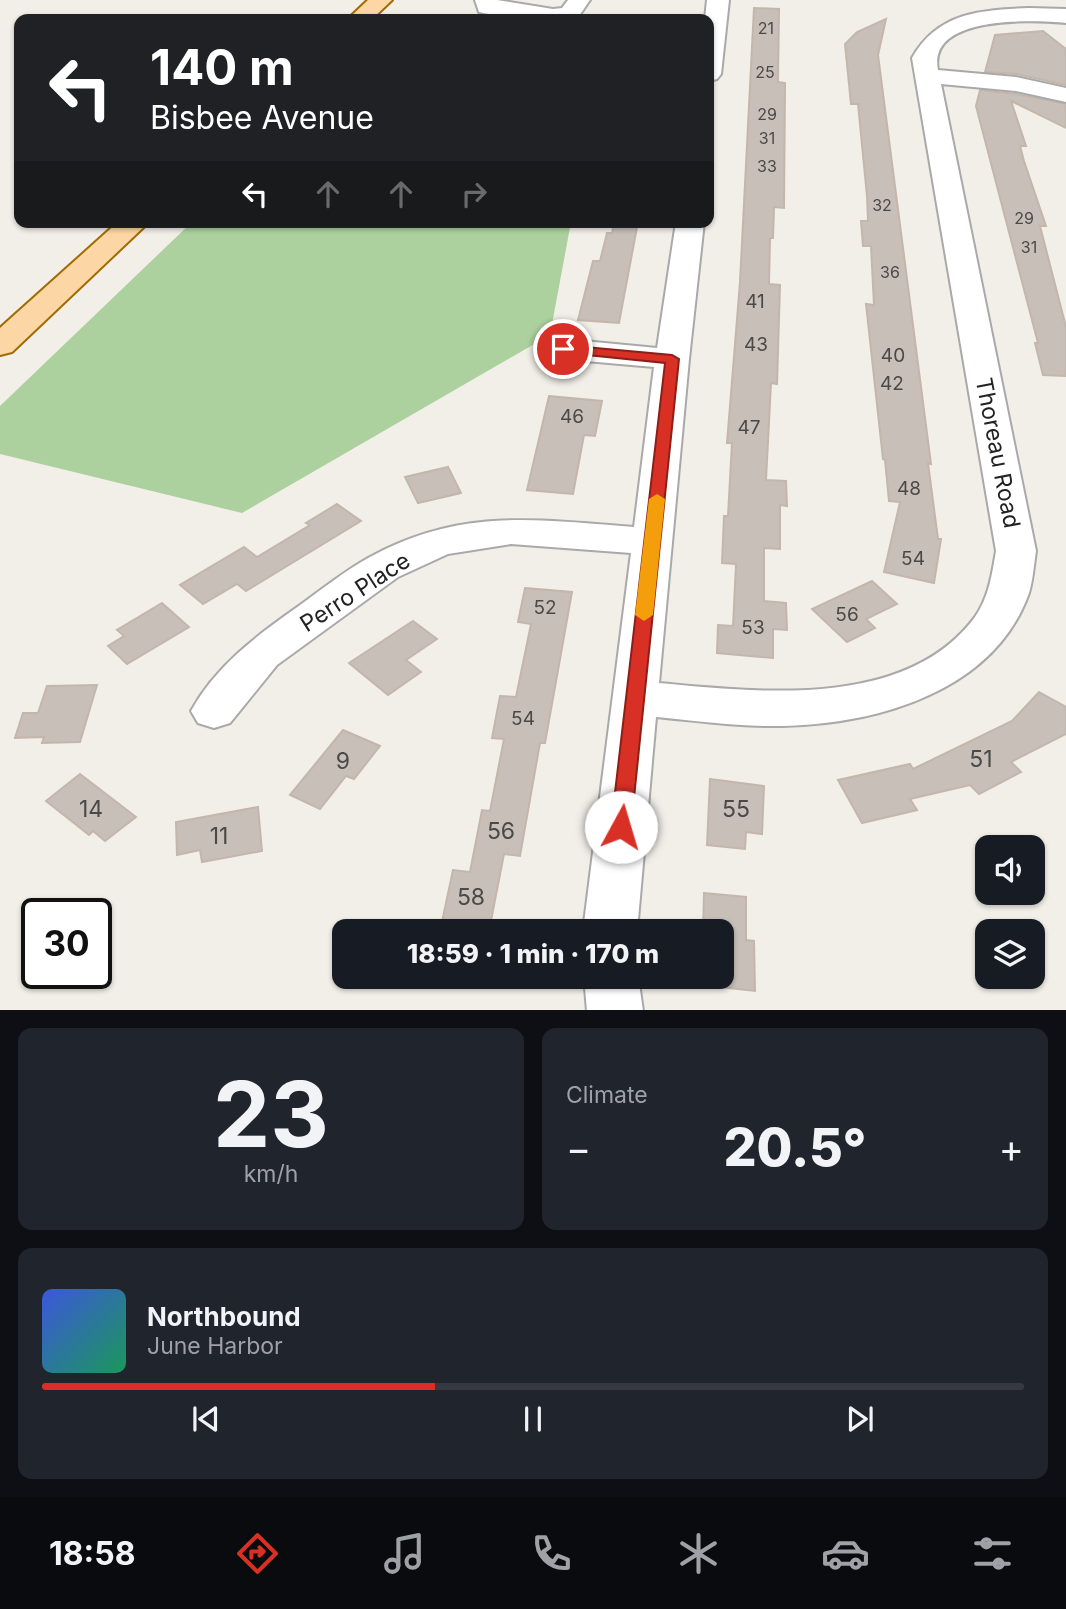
<!DOCTYPE html>
<html lang="en">
<head>
<meta charset="utf-8">
<style>
	:root { --surface:#171b24; --page:#20242c; --text:#f1f3f6; --muted:#9ea1a6; --line:#363941; --accent:#d93025 }
	body { margin:0; font-family:Inter,sans-serif; background:var(--page); color:var(--text); height:100vh; display:flex; flex-direction:column; font-size:26px; white-space:nowrap }
	* { box-sizing:border-box; margin:0 }
	p { font-size:23px; color:var(--muted) }
	.icon { flex:none; width:38px; height:38px; fill:none; stroke:currentColor; stroke-width:2; stroke-linecap:round; stroke-linejoin:round }
	.map { position:relative; height:1010px; overflow:hidden }
	.sheet { display:flex; flex-direction:column; gap:18px; padding:18px; background:#0d0f14; flex:1 }
	.sheet>* { flex:none }
	.guide { position:absolute; left:14px; top:14px; width:700px; height:214px; border-radius:14px; box-shadow:0 2px 5px #0004; background:#202124; color:#fff; overflow:hidden }
	.controls { position:absolute; left:975px; top:835px; display:grid; gap:14px }
	.controls a { display:grid; place-items:center; width:70px; height:70px; border-radius:14px; background:var(--surface); box-shadow:0 2px 5px #0004; font-size:35px }
	.speed { position:absolute; left:21px; top:898px; display:flex; gap:14px; font-size:35px; font-weight:700; text-align:center }
	.speed>* { display:grid; place-content:center; width:91px; height:91px; border-radius:50%; background:var(--surface); box-shadow:0 2px 5px #0004; line-height:1 }
	.speed .limit { border:4px solid #111; border-radius:10px; background:#fff; color:#111 }
	.pin { position:absolute; display:grid; place-items:center; width:60px; height:60px; color:#fff; margin:-30px; border:4px solid #fff; border-radius:50%; box-shadow:0 2px 7px #0007 }
	.me { position:absolute; width:77px; margin:-38px; rotate:6deg; stroke-linejoin:round; filter:drop-shadow(0 0 5px #0008) }
	.turn { display:flex; align-items:center; gap:24px; height:147px; padding:0 21px; font-size:32px }
	.turn .icon { width:91px; height:91px; stroke-width:2.5 }
	.turn b { display:block; font-size:49px; line-height:60px }
	.lanes { display:flex; align-items:center; height:66px; padding:0 21px; background:#0003; justify-content:center; gap:35px; direction:ltr }
	.lanes .off { opacity:.35 }
	.big { font-size:52px; font-weight:800; line-height:1.1 }
	.sheet .tile { flex:1; display:flex; flex-direction:column; justify-content:center; gap:10px; min-width:0; padding:0 24px; border-radius:14px; background:var(--page) }
	.sheet .dial { align-items:center; gap:0 }
	.dial b { font-size:91px; line-height:1 }
	.song { display:flex; align-items:center; gap:21px }
	.cover { width:84px; height:84px; border-radius:10px; background:linear-gradient(135deg,hsl(230 70% 55%),hsl(150 70% 35%)) }
	.played { height:7px; border-radius:4px; background:linear-gradient(90deg,var(--accent) 40%,var(--line) 40%) }
	.keys { display:flex; justify-content:space-around; direction:ltr }
	.heat { display:flex; justify-content:space-between; align-items:center; font-size:38px; direction:ltr }
	.sheet .tiles { flex:1; display:grid; gap:18px; grid-template-columns:1fr 1fr }
	.tile:last-child { grid-column:span 2 }
	.trip { position:absolute; left:332px; top:919px; width:402px; height:70px; border-radius:14px; background:var(--surface); box-shadow:0 2px 5px #0004; font-weight:800; line-height:70px; text-align:center }
	.tab-bar { display:flex; height:112px; justify-content:space-around; align-items:center; background:#090b0e; color:var(--muted) }
	.tab-bar .icon { width:49px; height:49px }
	.tab-bar .current { color:var(--accent) }
	.tab-bar b { font-size:32px; color:var(--text) }
	.map>svg:first-child { display:block }
	.forest { fill:#add19e }
	.building { fill:#c7bfb8; stroke:#c4b6ab; stroke-width:2 }
	.lines { fill:none; stroke-linecap:round; stroke-linejoin:round }
	.minor-casing { stroke:#a9a9a9; stroke-width:4 }
	.major-casing { stroke:#a06b00; stroke-width:4 }
	.minor { fill:#fff; fill-rule:evenodd }
	.major { fill:#fcd6a4; fill-rule:evenodd }
	.route { fill:#d93025; stroke:#8d1f18; stroke-width:2 }
	.slow { fill:#f59e0b }
	.labels { text-anchor:middle; stroke-width:5; stroke-linejoin:round; paint-order:stroke }
	.far-number-label { font-size:16px; fill:#4b4948 }
	.number-label { font-size:19px; fill:#4b4948 }
	.street-label { font-size:23px; fill:#222; stroke:#fff }
	.near-number-label { font-size:23px; fill:#4b4948 }
</style>
</head>
<body>
<div class="map">
<svg width="1066" height="1011" viewBox="0 0 1066 1011">
	<rect width="100%" height="100%" fill="#f2efe9"/>
	<path class="forest" d="M 192,222 L 571,222 L 550,335 L 242,513 L 0,454 L 0,406 Z"/>
	<g class="building">
		<path d="M 754,8 L 779,9 L 778,82 L 785,83 L 784,208 L 774,207 L 773,238 L 770,238 L 769,284 L 780,285 L 777,384 L 771,383 L 766,480 L 786,481 L 787,506 L 780,505 L 780,549 L 764,548 L 764,601 L 786,603 L 787,630 L 773,629 L 773,658 L 717,653 L 718,625 L 733,626 L 736,564 L 722,563 L 724,516 L 728,516 L 732,443 L 727,443 L 740,282 Z"/>
		<path d="M 886,19 L 878,55 L 931,464 L 928,463 L 938,539 L 941,539 L 934,583 L 884,572 L 900,502 L 889,501 L 885,460 L 883,459 L 866,304 L 874,305 L 871,246 L 863,246 L 861,221 L 868,221 L 867,196 L 858,104 L 851,104 L 845,44 L 857,32 Z"/>
		<path d="M 1043,31 L 1066,49 L 1066,85 L 1017,74 L 985,72 L 995,35 Z"/>
		<path d="M 980,90 L 1016,94 L 1066,104 L 1066,128 L 1011,101 L 1026,146 L 1020,146 L 1024,161 L 1046,226 L 1040,226 L 1066,327 L 1066,376 L 1043,375 L 1035,343 L 1038,343 L 976,106 Z"/>
		<path d="M 614,222 L 638,222 L 619,323 L 578,320 L 593,261 L 600,261 L 607,233 L 612,233 Z"/>
		<path d="M 549,396 L 602,401 L 595,436 L 584,435 L 573,494 L 527,490 Z"/>
		<path d="M 448,467 L 461,493 L 418,503 L 405,477 Z"/>
		<path d="M 337,504 L 361,521 L 246,591 L 237,584 L 203,604 L 180,585 L 244,547 L 257,557 L 310,525 L 306,523 Z"/>
		<path d="M 872,581 L 897,604 L 866,619 L 875,628 L 847,642 L 812,609 Z"/>
		<path d="M 525,588 L 572,592 L 545,743 L 540,743 L 520,856 L 504,854 L 489,931 L 440,931 L 453,870 L 470,872 L 482,810 L 490,811 L 504,739 L 492,738 L 500,696 L 516,697 L 531,624 L 518,622 Z"/>
		<path d="M 162,603 L 189,627 L 127,664 L 108,646 L 124,636 L 117,630 Z"/>
		<path d="M 413,621 L 437,639 L 406,660 L 421,672 L 388,695 L 349,663 Z"/>
		<path d="M 97,685 L 80,742 L 42,743 L 44,737 L 15,738 L 23,713 L 38,713 L 47,686 Z"/>
		<path d="M 1039,692 L 1066,707 L 1066,734 L 1011,762 L 1021,772 L 979,794 L 970,785 L 910,799 L 917,810 L 862,823 L 838,780 L 910,764 L 913,769 L 1012,721 Z"/>
		<path d="M 343,730 L 380,746 L 354,779 L 346,776 L 320,809 L 290,795 Z"/>
		<path d="M 80,774 L 136,817 L 105,841 L 93,831 L 89,835 L 46,801 Z"/>
		<path d="M 710,779 L 764,786 L 762,834 L 746,832 L 745,849 L 707,845 Z"/>
		<path d="M 258,807 L 262,851 L 202,862 L 200,850 L 177,855 L 176,822 Z"/>
		<path d="M 704,893 L 746,897 L 746,940 L 754,941 L 755,991 L 702,985 L 702,976 L 723,976 L 723,931 L 703,931 Z"/>
	</g>
	<g class="lines">
		<g class="minor-casing">
			<g id="minor">
				<path d="M 475,0 L 497,0 L 553,9 L 562,8 L 568,0 L 590,0 C 586,5 581,15 576,18 C 563,25 495,16 479,12 Z"/>
				<path d="M 707,0 L 729,0 L 721,74 L 717,79 L 709,81 L 709,19 L 705,19 Z"/>
				<path d="M 1029,8 L 1066,9 L 1066,23 C 1033,20 927,15 938,70 L 1016,77 L 1066,88 L 1066,102 L 1016,91 L 941,84 L 1036,551 C 1034,564 1033,580 1029,593 C 994,691 878,724 783,726 C 741,727 698,721 656,717 L 637,931 L 583,931 L 631,553 L 511,544 L 448,554 L 398,577 L 277,665 L 230,723 L 214,728 L 198,723 L 191,711 C 215,667 256,636 296,608 C 320,591 344,571 370,557 C 462,507 536,520 634,527 L 654,367 L 563,359 L 551,356 L 546,349 L 551,342 L 563,339 L 657,348 L 676,222 L 704,222 L 689,359 L 659,683 C 759,692 906,710 975,617 C 989,597 992,574 996,551 L 912,58 C 938,12 981,10 1029,8 Z"/>
				<path d="M 584,976 L 638,976 L 643,1011 L 587,1011 Z"/>
			</g>
		</g>
		<g class="major-casing">
			<g id="major">
				<path d="M 368,0 L 392,0 L 372,19 L 348,19 Z"/>
				<path d="M 118,222 L 149,222 L 12,352 L 0,355 L 0,328 Z"/>
			</g>
		</g>
		<use href="#minor" class="minor"/>
		<use href="#major" class="major"/>
	</g>
	<path class="route" d="M 563,345 L 672,355 L 679,359 L 631,827 L 628,833 L 621,836 L 614,833 L 611,827 L 665,363 L 558,352 L 556,349 Z"/>
	<path class="slow" d="M 657,494 L 665,499 L 653,615 L 644,621 L 635,615 L 649,499 Z"/>
	<g class="labels">
		<g class="far-number-label">
			<text x="766" y="34">21</text>
			<text x="765" y="78">25</text>
			<text x="767" y="120">29</text>
			<text x="767" y="144">31</text>
			<text x="767" y="172">33</text>
			<text x="882" y="211">32</text>
			<text x="1024" y="224">29</text>
			<text x="1029" y="253">31</text>
			<text x="890" y="278">36</text>
		</g>
		<g class="number-label">
			<text x="755" y="308">41</text>
			<text x="756" y="351">43</text>
			<text x="893" y="362">40</text>
			<text x="892" y="390">42</text>
			<text x="572" y="423">46</text>
			<text x="749" y="434">47</text>
			<text x="909" y="495">48</text>
			<text x="913" y="565">54</text>
			<text x="545" y="614">52</text>
			<text x="847" y="621">56</text>
			<text x="753" y="634">53</text>
			<text x="523" y="725">54</text>
		</g>
		<g class="street-label">
			<text transform="translate(998 453) rotate(79)" y="8">Thoreau Road</text>
			<text transform="translate(355 592) rotate(-33)" y="8">Perro Place</text>
		</g>
		<g class="near-number-label">
			<text x="981" y="767">51</text>
			<text x="343" y="769">9</text>
			<text x="91" y="817">14</text>
			<text x="736" y="817">55</text>
			<text x="501" y="839">56</text>
			<text x="219" y="844">11</text>
			<text x="471" y="905">58</text>
		</g>
	</g>
</svg>
<div class="controls">
<a><svg class="icon" aria-label="sound" viewBox="0 0 24 24"><path d="M4 9h4l5-4v14l-5-4H4zM17 9q2 3 0 6"/></svg></a>
<a><svg class="icon" aria-label="layers" viewBox="0 0 24 24"><path d="M12 4l9 5-9 5-9-5zM3 14l9 5 9-5"/></svg></a>
</div>
<div class="speed"><div class="limit">30</div></div>
<div class="pin" style="left:563px;top:349px;background:#d93025"><svg class="icon" aria-label="arrive" viewBox="0 0 24 24"><path d="M6 21V4h12l-3 4 3 4H6"/></svg></div>
<svg class="me" style="left:621px;top:827px" viewBox="-20 -20 40 40"><circle r="19" fill="#fff"/><path d="M0-13L10 11 0 6-10 11z" fill="#d93025"/></svg>
<div class="trip">18:59 · 1 min · 170 m</div>
<div class="guide">
<div class="turn"><svg class="icon" aria-label="left" viewBox="0 0 24 24"><path d="M17 20v-9H6M10 6l-5 5 5 5"/></svg><div><b>140 m</b>Bisbee Avenue</div></div>
<div class="lanes"><svg class="icon" aria-label="left" viewBox="0 0 24 24"><path d="M17 20v-9H6M10 6l-5 5 5 5"/></svg><svg class="icon off" aria-label="ahead" viewBox="0 0 24 24"><path d="M12 20V5M6 11l6-6 6 6"/></svg><svg class="icon off" aria-label="ahead" viewBox="0 0 24 24"><path d="M12 20V5M6 11l6-6 6 6"/></svg><svg class="icon off" aria-label="right" viewBox="0 0 24 24"><path d="M7 20v-9h11M14 6l5 5-5 5"/></svg></div>
</div>
</div>
<section class="sheet">
<div class="tiles">
<div class="tile dial"><b>23</b><p>km/h</p></div>
<div class="tile"><p>Climate</p>
<div class="heat"><a>−</a><b class="big">20.5°</b><a>+</a></div>
</div>
<div class="tile">
<div class="song"><i class="cover"></i><div><b>Northbound</b><p>June Harbor</p></div></div>
<div class="played"></div>
<div class="keys"><svg class="icon" aria-label="previous" viewBox="0 0 24 24"><path d="M18 5L8 12l10 7zM5 5v14"/></svg><svg class="icon" aria-label="pause" viewBox="0 0 24 24"><path d="M8 5v14M16 5v14"/></svg><svg class="icon" aria-label="next" viewBox="0 0 24 24"><path d="M6 5l10 7-10 7zM19 5v14"/></svg></div>
</div>
</div>
</section>
<nav class="tab-bar">
<b>18:58</b>
<svg class="icon current" aria-label="directions" viewBox="0 0 24 24"><path d="M12 3l9 9-9 9-9-9zM9 14v-3h6M13 9l2 2-2 2"/></svg>
<svg class="icon" aria-label="music" viewBox="0 0 24 24"><path d="M9 18V5l10-2v13"/><circle cx="6" cy="18" r="3"/><circle cx="16" cy="16" r="3"/></svg>
<svg class="icon" aria-label="phone" viewBox="0 0 24 24"><path d="M5 4h4l2 5-3 2q2 4 5 5l2-3 5 2v4C11 20 4 13 5 4z"/></svg>
<svg class="icon" aria-label="climate" viewBox="0 0 24 24"><path d="M12 3v18M4 7l16 10M4 17L20 7"/></svg>
<svg class="icon" aria-label="car" viewBox="0 0 24 24"><path d="M5 17H2v-5l4-1 3-4h7l3 4 3 1v5h-3M9 17h6M6 11h13"/><circle cx="7" cy="17" r="2"/><circle cx="17" cy="17" r="2"/></svg>
<svg class="icon" aria-label="filters" viewBox="0 0 24 24"><path d="M4 7h16M4 17h16"/><circle cx="9" cy="7" r="2"/><circle cx="15" cy="17" r="2"/></svg>
</nav>
</body>
</html>
